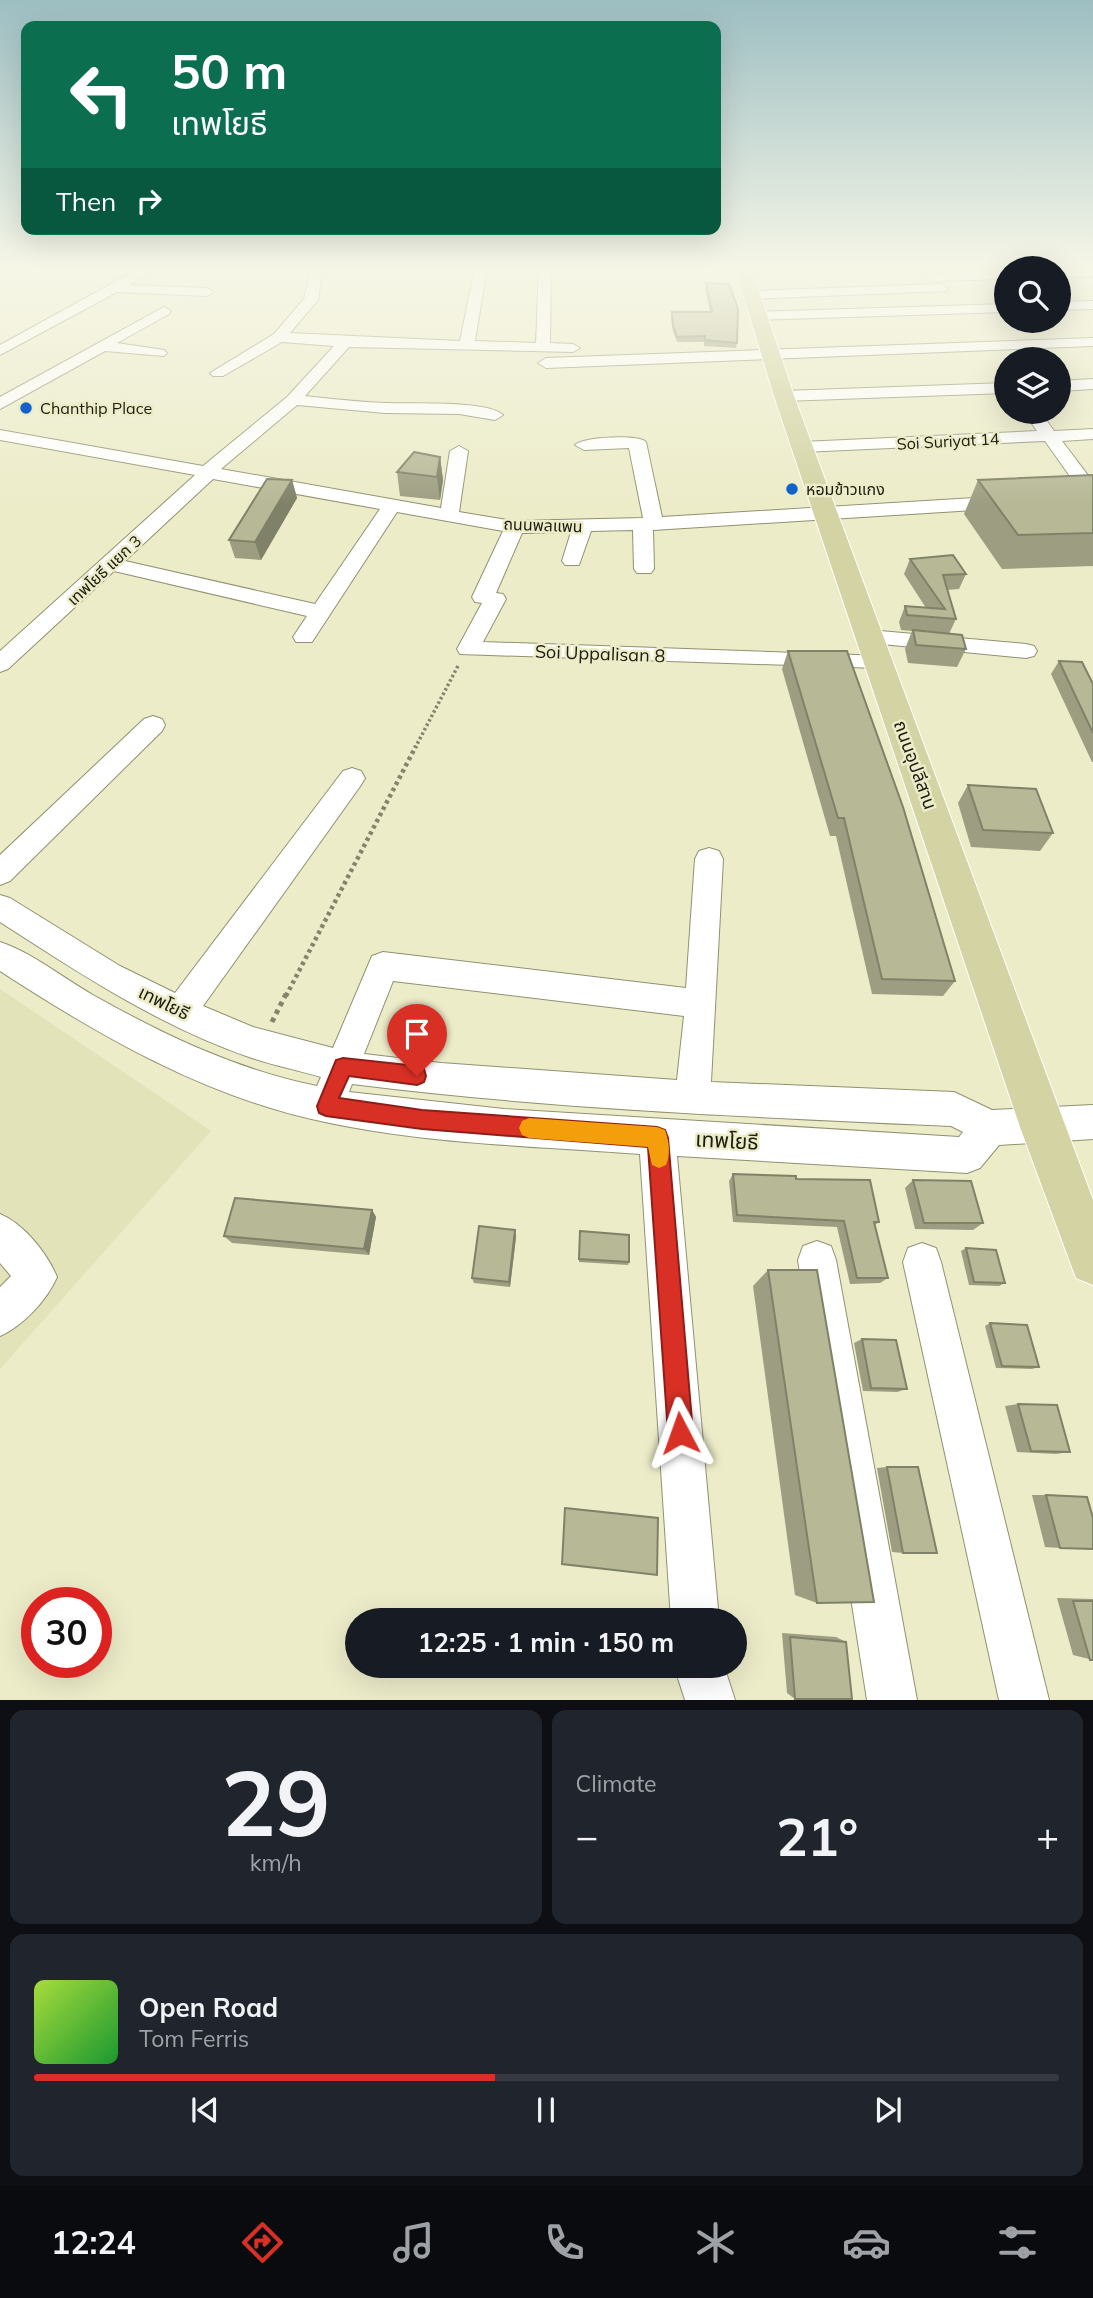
<!DOCTYPE html>
<html lang="en">
<head>
<meta charset="utf-8">
<style>
	:root { --surface:#171b24; --page:#20242c; --text:#f1f3f6; --muted:#9ea1a6; --line:#363941; --accent:#d93025 }
	body { margin:0; font-family:Mulish,"Noto Sans Thai",sans-serif; background:var(--page); color:var(--text); height:100vh; display:flex; flex-direction:column; font-size:26px; white-space:nowrap }
	* { box-sizing:border-box; margin:0 }
	p { font-size:23px; color:var(--muted) }
	.icon { flex:none; width:38px; height:38px; fill:none; stroke:currentColor; stroke-width:2; stroke-linecap:round; stroke-linejoin:round }
	.map { position:relative; height:1700px; overflow:hidden }
	.side { display:flex; flex-direction:column; gap:10px; padding:10px; background:#0d0f14; flex:1 }
	.side>* { flex:none }
	.banner { position:absolute; left:21px; top:21px; width:700px; height:214px; border-radius:14px; box-shadow:0 7px 28px #0002; background:#0b6e4f; color:#fff; overflow:hidden }
	.controls { position:absolute; left:994px; top:256px; display:grid; gap:14px }
	.controls a { display:grid; place-items:center; width:77px; height:77px; border-radius:50%; background:var(--surface); box-shadow:0 7px 28px #0002; font-size:35px }
	.speed { position:absolute; left:21px; top:1587px; display:flex; gap:14px; font-size:35px; font-weight:700; text-align:center }
	.speed>* { display:grid; place-content:center; width:91px; height:91px; border-radius:50%; background:var(--surface); box-shadow:0 7px 28px #0002; line-height:1 }
	.speed .limit { border:10px solid #d22; background:#fff; color:#111 }
	.pin { position:absolute; display:grid; place-items:center; width:60px; height:60px; color:#fff; margin:-72px -30px; border-radius:50% 50% 50% 0; rotate:-45deg; box-shadow:0 0 7px #0007 }
	.pin .icon { rotate:45deg }
	.me { position:absolute; width:77px; margin:-38px; rotate:356deg; stroke-linejoin:round; filter:drop-shadow(0 0 5px #0008) }
	.turn { display:flex; align-items:center; gap:24px; height:147px; padding:0 35px; font-size:32px }
	.turn .icon { width:91px; height:91px; stroke-width:2.5 }
	.turn b { display:block; font-size:49px; line-height:60px }
	.then { display:flex; align-items:center; height:66px; padding:0 35px; background:#0003; gap:14px; font-size:26px }
	.big { font-size:52px; font-weight:700; line-height:1.1 }
	.side .card { flex:1; display:flex; flex-direction:column; justify-content:center; gap:10px; min-width:0; padding:0 24px; border-radius:14px; background:var(--page) }
	.side .dial { align-items:center; gap:0 }
	.dial b { font-size:91px; line-height:1 }
	.song { display:flex; align-items:center; gap:21px }
	.cover { width:84px; height:84px; border-radius:10px; background:linear-gradient(135deg,hsl(80 70% 55%),hsl(130 70% 35%)) }
	.played { height:7px; border-radius:4px; background:linear-gradient(90deg,var(--accent) 45%,var(--line) 45%) }
	.keys { display:flex; justify-content:space-around; direction:ltr }
	.heat { display:flex; justify-content:space-between; align-items:center; font-size:38px; direction:ltr }
	.side .tiles { flex:1; display:grid; gap:10px; grid-template-columns:1fr 1fr }
	.card:last-child { grid-column:span 2 }
	.trip { position:absolute; left:345px; top:1608px; width:402px; height:70px; border-radius:35px; background:var(--surface); box-shadow:0 7px 28px #0002; font-weight:700; line-height:70px; text-align:center }
	.tabs { display:flex; height:112px; justify-content:space-around; align-items:center; background:#090b0e; color:var(--muted) }
	.tabs .icon { width:49px; height:49px }
	.tabs .active { color:var(--accent) }
	.tabs b { font-size:32px; color:var(--text) }
	.map>svg:first-child { display:block }
	.built { fill:#e2e3b8 }
	.lines { fill:none; stroke-linecap:round; stroke-linejoin:round }
	.minor-casing { stroke:#919171; stroke-width:2 }
	.major-casing { stroke:#fff; stroke-width:2 }
	.path-far2 { stroke:#84846c; stroke-width:3.5; stroke-dasharray:2.5 2.5; stroke-linecap:butt }
	.path-far1 { stroke:#84846c; stroke-width:4.5; stroke-dasharray:3.5 3.5; stroke-linecap:butt }
	.path { stroke:#84846c; stroke-width:5; stroke-dasharray:4.5 4.5; stroke-linecap:butt }
	.minor { fill:#fff; fill-rule:evenodd }
	.major { fill:#d3d3a4; fill-rule:evenodd }
	.wall { fill:#9d9e81 }
	.shaded-wall { fill:#808169 }
	.building { fill:#b7b896; stroke:#808169; stroke-width:2 }
	.route { fill:#d93025; stroke:#8d1f18; stroke-width:2 }
	.slow { fill:#f59e0b }
	.poi-dot { fill:#1362cc; stroke:#ececc9; stroke-width:2.5 }
	.labels { text-anchor:middle; stroke-width:5; stroke-linejoin:round; paint-order:stroke }
	.far-poi-label { font-size:16px; fill:#1c1c0f; stroke:#ececc9; text-anchor:start }
	.far-street-label { font-size:16px; fill:#1c1c0f; stroke:#ececc9 }
	.street-label { font-size:18px; fill:#1c1c0f; stroke:#ececc9 }
	.near-street-label { font-size:21px; fill:#1c1c0f; stroke:#ececc9 }
</style>
</head>
<body>
<div class="map">
<svg width="1093" height="1700" viewBox="0 0 1093 1700">
	<rect width="100%" height="100%" fill="#ececc9"/>
	<path class="built" d="M 0,989 L 211,1131 L 0,1369 Z"/>
	<g class="lines">
		<g class="minor-casing">
			<g id="minor">
				<path d="M 142,267 L 157,267 L 129,285 L 207,288 L 214,292 L 207,296 L 117,292 L 0,355 L 0,345 Z"/>
				<path d="M 311,267 L 323,267 L 318,300 L 290,333 L 460,341 L 475,267 L 487,267 L 475,341 L 536,343 L 539,267 L 551,267 L 550,343 L 573,344 L 580,348 L 573,352 L 349,347 L 305,396 C 332,399 359,402 386,403 C 409,404 489,400 503,415 L 495,420 L 459,414 L 385,413 L 297,405 L 221,469 L 441,508 L 450,451 L 459,446 L 468,451 L 459,512 L 513,521 L 643,518 L 629,448 L 584,450 L 575,445 C 583,437 638,434 646,442 L 662,517 L 1007,496 L 1016,502 L 1007,508 L 653,530 L 654,569 L 651,573 L 637,573 L 634,569 L 633,530 L 591,531 L 579,565 L 565,565 L 562,561 L 571,532 L 522,533 L 496,593 L 503,594 L 506,599 L 483,642 L 886,656 L 890,661 L 886,666 L 878,668 L 460,654 L 457,649 L 482,603 L 475,602 L 472,597 L 503,531 L 397,512 L 312,642 L 296,642 L 293,637 L 307,616 L 114,571 L 8,669 L 0,672 L 0,651 L 195,475 L 0,440 L 0,430 L 203,466 L 287,397 L 334,346 L 282,342 L 223,376 L 213,376 L 210,373 L 274,334 L 304,299 ZM 213,479 L 380,509 L 315,604 L 125,561 Z"/>
				<path d="M 1093,268 L 1093,276 L 1059,277 L 1059,269 Z"/>
				<path d="M 1006,271 L 1006,279 L 932,281 L 925,277 L 932,273 Z"/>
				<path d="M 941,284 L 948,288 L 946,291 L 751,299 L 744,295 L 751,291 Z"/>
				<path d="M 1093,301 L 1093,309 L 1059,310 L 1059,302 Z"/>
				<path d="M 1006,304 L 1006,312 L 758,320 L 751,316 L 758,312 Z"/>
				<path d="M 164,307 L 171,311 L 169,314 L 117,343 L 164,350 L 167,353 L 164,356 L 105,351 L 0,409 L 0,397 Z"/>
				<path d="M 1093,338 L 1093,346 L 546,368 L 538,363 L 546,358 Z"/>
				<path d="M 1093,379 L 1093,389 L 1059,391 L 1059,381 Z"/>
				<path d="M 1006,383 L 1006,393 L 784,401 L 776,396 L 784,391 Z"/>
				<path d="M 1023,411 L 1040,411 L 1054,431 L 1093,429 L 1093,439 L 1062,441 L 1093,482 L 1093,501 L 1086,499 L 1045,441 L 802,452 L 793,447 L 802,442 L 1037,431 Z"/>
				<path d="M 869,630 L 1026,644 L 1034,646 L 1037,651 L 1034,656 L 1026,658 L 861,642 L 858,637 L 861,632 Z"/>
				<path d="M 153,716 L 162,719 L 165,725 L 162,731 L 10,881 L 0,885 L 0,855 L 144,719 Z"/>
				<path d="M 352,768 L 361,771 L 365,778 L 361,785 L 203,1006 L 253,1027 L 333,1048 L 372,956 L 383,952 L 686,988 L 695,859 L 699,851 L 709,848 L 719,851 L 723,859 L 711,1082 L 954,1092 L 992,1110 L 1093,1105 L 1093,1139 L 999,1145 L 980,1168 L 967,1173 L 677,1156 L 719,1620 L 671,1620 L 640,1154 C 536,1146 427,1144 325,1122 C 207,1098 100,1036 0,971 L 0,942 C 33,953 63,978 93,995 C 164,1035 237,1070 317,1086 L 321,1077 C 297,1070 272,1065 249,1057 C 159,1026 79,973 0,922 L 0,895 L 10,898 L 120,966 L 175,993 L 343,771 ZM 393,981 L 684,1016 L 677,1080 L 441,1063 L 364,1054 ZM 352,1084 C 551,1109 751,1117 951,1126 L 963,1132 L 959,1137 L 504,1109 L 349,1092 Z"/>
				<path d="M 0,1214 C 24,1224 47,1253 57,1277 C 47,1300 23,1326 0,1336 L 0,1287 L 11,1276 L 0,1263 Z"/>
				<path d="M 817,1241 L 831,1246 L 836,1260 L 917,1700 L 867,1700 L 798,1260 L 803,1246 Z"/>
				<path d="M 922,1243 L 936,1248 L 941,1262 L 1049,1700 L 999,1700 L 903,1262 L 908,1248 Z"/>
				<path d="M 674,1666 L 724,1666 L 735,1700 L 685,1700 Z"/>
			</g>
		</g>
		<g class="major-casing">
			<path id="major" d="M 735,267 L 751,267 L 794,396 L 1093,1200 L 1093,1285 L 1076,1278 L 1020,1127 L 774,396 Z"/>
		</g>
		<path class="path-far2" d="M 415,748 L 459,664"/>
		<path class="path-far1" d="M 286,996 L 416,746"/>
		<path class="path" d="M 272,1022 L 286,994"/>
		<use href="#minor" class="minor"/>
		<use href="#major" class="major"/>
	</g>
	<g class="wall">
		<path d="M 576,267 L 640,267 L 640,268 Z"/>
		<path d="M 706,283 L 737,343 L 736,348 L 704,346 L 704,342 L 677,342 L 673,331 L 671,317 L 672,312 L 710,312 L 705,288 Z"/>
		<path d="M 440,457 L 443,480 L 440,500 L 400,496 L 397,472 Z"/>
		<path d="M 1093,475 L 1093,566 L 1002,569 L 964,514 L 978,480 Z"/>
		<path d="M 292,480 L 297,498 L 261,560 L 235,558 L 229,540 Z"/>
		<path d="M 910,559 L 966,574 L 959,589 L 947,590 L 956,619 L 949,634 L 966,649 L 957,667 L 908,663 L 905,649 L 912,631 L 901,630 L 899,622 L 905,606 L 926,608 L 904,574 Z"/>
		<path d="M 788,651 L 955,981 L 943,996 L 872,994 L 836,836 L 830,836 L 782,669 Z"/>
		<path d="M 1059,661 L 1093,684 L 1093,762 L 1092,762 L 1051,674 Z"/>
		<path d="M 968,785 L 1053,833 L 1040,851 L 971,847 L 958,803 Z"/>
		<path d="M 733,1174 L 796,1179 L 879,1222 L 875,1225 L 888,1278 L 880,1283 L 850,1284 L 837,1227 L 733,1222 L 729,1181 Z"/>
		<path d="M 913,1180 L 983,1223 L 973,1230 L 915,1229 L 905,1188 Z"/>
		<path d="M 372,1210 L 376,1217 L 369,1255 L 232,1243 L 224,1236 Z"/>
		<path d="M 515,1230 L 516,1237 L 510,1287 L 474,1283 L 472,1278 Z"/>
		<path d="M 580,1231 L 629,1262 L 628,1265 L 579,1262 Z"/>
		<path d="M 966,1248 L 1005,1283 L 999,1286 L 969,1285 L 961,1251 Z"/>
		<path d="M 768,1270 L 817,1603 L 795,1595 L 753,1286 Z"/>
		<path d="M 990,1323 L 1039,1367 L 1032,1369 L 996,1368 L 985,1326 Z"/>
		<path d="M 862,1339 L 907,1389 L 897,1392 L 863,1391 L 854,1343 Z"/>
		<path d="M 1018,1404 L 1070,1452 L 1056,1454 L 1017,1452 L 1005,1406 Z"/>
		<path d="M 887,1467 L 903,1553 L 892,1552 L 877,1468 Z"/>
		<path d="M 1032,1495 L 1046,1495 L 1060,1548 L 1045,1547 Z"/>
		<path d="M 1057,1598 L 1093,1599 L 1093,1660 L 1073,1655 Z"/>
		<path d="M 782,1633 L 836,1637 L 846,1642 L 795,1699 L 787,1693 Z"/>
	</g>
	<g class="shaded-wall">
		<path d="M 440,457 L 443,480 L 440,500 L 437,477 Z"/>
		<path d="M 292,480 L 297,498 L 261,560 L 255,542 Z"/>
		<path d="M 372,1210 L 376,1217 L 369,1255 L 364,1249 Z"/>
		<path d="M 515,1230 L 516,1237 L 510,1287 L 509,1282 Z"/>
	</g>
	<g class="building">
		<path d="M 706,283 L 729,284 L 738,309 L 737,343 L 705,340 L 705,336 L 677,337 L 673,326 L 672,312 L 712,312 Z"/>
		<path d="M 414,452 L 440,457 L 437,477 L 397,472 Z"/>
		<path d="M 1093,475 L 1093,533 L 1018,535 L 978,480 Z"/>
		<path d="M 267,479 L 292,480 L 255,542 L 229,540 Z"/>
		<path d="M 953,555 L 966,574 L 943,575 L 956,619 L 907,615 L 905,606 L 945,609 L 910,559 Z"/>
		<path d="M 913,630 L 962,635 L 966,649 L 916,645 Z"/>
		<path d="M 788,651 L 847,651 L 903,807 L 955,981 L 882,979 L 844,818 L 838,818 Z"/>
		<path d="M 1059,661 L 1082,662 L 1093,684 L 1093,733 Z"/>
		<path d="M 968,785 L 1036,789 L 1053,833 L 983,830 Z"/>
		<path d="M 733,1174 L 796,1176 L 796,1179 L 870,1180 L 879,1222 L 874,1222 L 888,1278 L 857,1278 L 844,1221 L 737,1215 Z"/>
		<path d="M 913,1180 L 971,1181 L 983,1223 L 924,1223 Z"/>
		<path d="M 235,1198 L 372,1210 L 364,1249 L 224,1236 Z"/>
		<path d="M 479,1226 L 515,1230 L 509,1282 L 472,1278 Z"/>
		<path d="M 580,1231 L 629,1235 L 629,1262 L 579,1259 Z"/>
		<path d="M 966,1248 L 996,1250 L 1005,1283 L 974,1282 Z"/>
		<path d="M 768,1270 L 817,1270 L 874,1602 L 817,1603 Z"/>
		<path d="M 990,1323 L 1027,1325 L 1039,1367 L 1002,1366 Z"/>
		<path d="M 862,1339 L 896,1340 L 907,1389 L 871,1388 Z"/>
		<path d="M 1018,1404 L 1057,1405 L 1070,1452 L 1031,1451 Z"/>
		<path d="M 887,1467 L 918,1467 L 937,1553 L 903,1553 Z"/>
		<path d="M 1046,1495 L 1087,1497 L 1093,1518 L 1093,1549 L 1060,1548 Z"/>
		<path d="M 565,1508 L 658,1518 L 657,1575 L 562,1564 Z"/>
		<path d="M 1073,1601 L 1093,1601 L 1093,1660 L 1090,1660 Z"/>
		<path d="M 790,1637 L 846,1642 L 852,1699 L 795,1699 Z"/>
	</g>
	<linearGradient id="sky" x2="0" y2="1"><stop stop-color="#9dbec2"/><stop offset="0.53" stop-color="#f6f6e7"/><stop offset="1" stop-color="#f6f6e7" stop-opacity="0"/></linearGradient>
	<rect width="1093" height="505" fill="url(#sky)"/>
	<path class="route" d="M 343,1058 L 417,1066 L 424,1069 L 426,1076 L 424,1082 L 417,1085 L 349,1076 L 339,1098 L 422,1110 L 657,1127 L 665,1130 L 668,1138 L 693,1433 L 689,1441 L 680,1445 L 672,1441 L 668,1433 L 648,1147 L 422,1129 L 326,1116 L 319,1113 L 317,1106 L 336,1060 Z"/>
	<path class="slow" d="M 529,1118 L 657,1127 L 665,1130 C 669,1141 671,1154 666,1165 L 659,1168 L 652,1165 L 648,1147 L 529,1138 L 522,1135 L 519,1128 L 522,1121 Z"/>
	<g class="poi-dot">
		<circle cx="26" cy="408" r="7"/>
		<circle cx="792" cy="489" r="7"/>
	</g>
	<g class="labels">
		<g class="far-poi-label">
			<text x="40" y="414">Chanthip Place</text>
			<text x="806" y="495">หอมข้าวแกง</text>
		</g>
		<g class="far-street-label">
			<text transform="translate(948 441) rotate(-3)" y="6">Soi Suriyat 14</text>
			<text transform="translate(543 525) rotate(2)" y="6">ถนนพลแพน</text>
			<text transform="translate(104 570) rotate(-43)" y="6">เทพโยธี แยก 3</text>
		</g>
		<g class="street-label">
			<text transform="translate(600 654) rotate(2)" y="6">Soi Uppalisan 8</text>
			<text transform="translate(915 765) rotate(70)" y="6">ถนนอุปลีสาน</text>
			<text transform="translate(164 1003) rotate(26)" y="6">เทพโยธี</text>
		</g>
		<g class="near-street-label">
			<text transform="translate(727 1141) rotate(3)" y="7">เทพโยธี</text>
		</g>
	</g>
</svg>
<div class="controls">
<a><svg class="icon" aria-label="search" viewBox="0 0 24 24"><circle cx="10" cy="10" r="6"/><path d="M15 15l6 6"/></svg></a>
<a><svg class="icon" aria-label="layers" viewBox="0 0 24 24"><path d="M12 4l9 5-9 5-9-5zM3 14l9 5 9-5"/></svg></a>
</div>
<div class="speed"><div class="limit">30</div></div>
<div class="pin" style="left:417px;top:1076px;background:#d93025"><svg class="icon" aria-label="arrive" viewBox="0 0 24 24"><path d="M6 21V4h12l-3 4 3 4H6"/></svg></div>
<svg class="me" style="left:680px;top:1433px" viewBox="-20 -20 40 40"><path d="M0-17L14 15 0 8-14 15z" fill="#d93025" stroke="#fff" stroke-width="4"/></svg>
<div class="trip">12:25 · 1 min · 150 m</div>
<div class="banner">
<div class="turn"><svg class="icon" aria-label="left" viewBox="0 0 24 24"><path d="M17 20v-9H6M10 6l-5 5 5 5"/></svg><div><b>50 m</b>เทพโยธี</div></div>
<div class="then">Then<svg class="icon" aria-label="right" viewBox="0 0 24 24"><path d="M7 20v-9h11M14 6l5 5-5 5"/></svg></div>
</div>
</div>
<section class="side">
<div class="tiles">
<div class="card dial"><b>29</b><p>km/h</p></div>
<div class="card"><p>Climate</p>
<div class="heat"><a>−</a><b class="big">21°</b><a>+</a></div>
</div>
<div class="card">
<div class="song"><i class="cover"></i><div><b>Open Road</b><p>Tom Ferris</p></div></div>
<div class="played"></div>
<div class="keys"><svg class="icon" aria-label="previous" viewBox="0 0 24 24"><path d="M18 5L8 12l10 7zM5 5v14"/></svg><svg class="icon" aria-label="pause" viewBox="0 0 24 24"><path d="M8 5v14M16 5v14"/></svg><svg class="icon" aria-label="next" viewBox="0 0 24 24"><path d="M6 5l10 7-10 7zM19 5v14"/></svg></div>
</div>
</div>
</section>
<nav class="tabs">
<b>12:24</b>
<svg class="icon active" aria-label="directions" viewBox="0 0 24 24"><path d="M12 3l9 9-9 9-9-9zM9 14v-3h6M13 9l2 2-2 2"/></svg>
<svg class="icon" aria-label="music" viewBox="0 0 24 24"><path d="M9 18V5l10-2v13"/><circle cx="6" cy="18" r="3"/><circle cx="16" cy="16" r="3"/></svg>
<svg class="icon" aria-label="phone" viewBox="0 0 24 24"><path d="M5 4h4l2 5-3 2q2 4 5 5l2-3 5 2v4C11 20 4 13 5 4z"/></svg>
<svg class="icon" aria-label="climate" viewBox="0 0 24 24"><path d="M12 3v18M4 7l16 10M4 17L20 7"/></svg>
<svg class="icon" aria-label="car" viewBox="0 0 24 24"><path d="M5 17H2v-5l4-1 3-4h7l3 4 3 1v5h-3M9 17h6M6 11h13"/><circle cx="7" cy="17" r="2"/><circle cx="17" cy="17" r="2"/></svg>
<svg class="icon" aria-label="filters" viewBox="0 0 24 24"><path d="M4 7h16M4 17h16"/><circle cx="9" cy="7" r="2"/><circle cx="15" cy="17" r="2"/></svg>
</nav>
</body>
</html>
